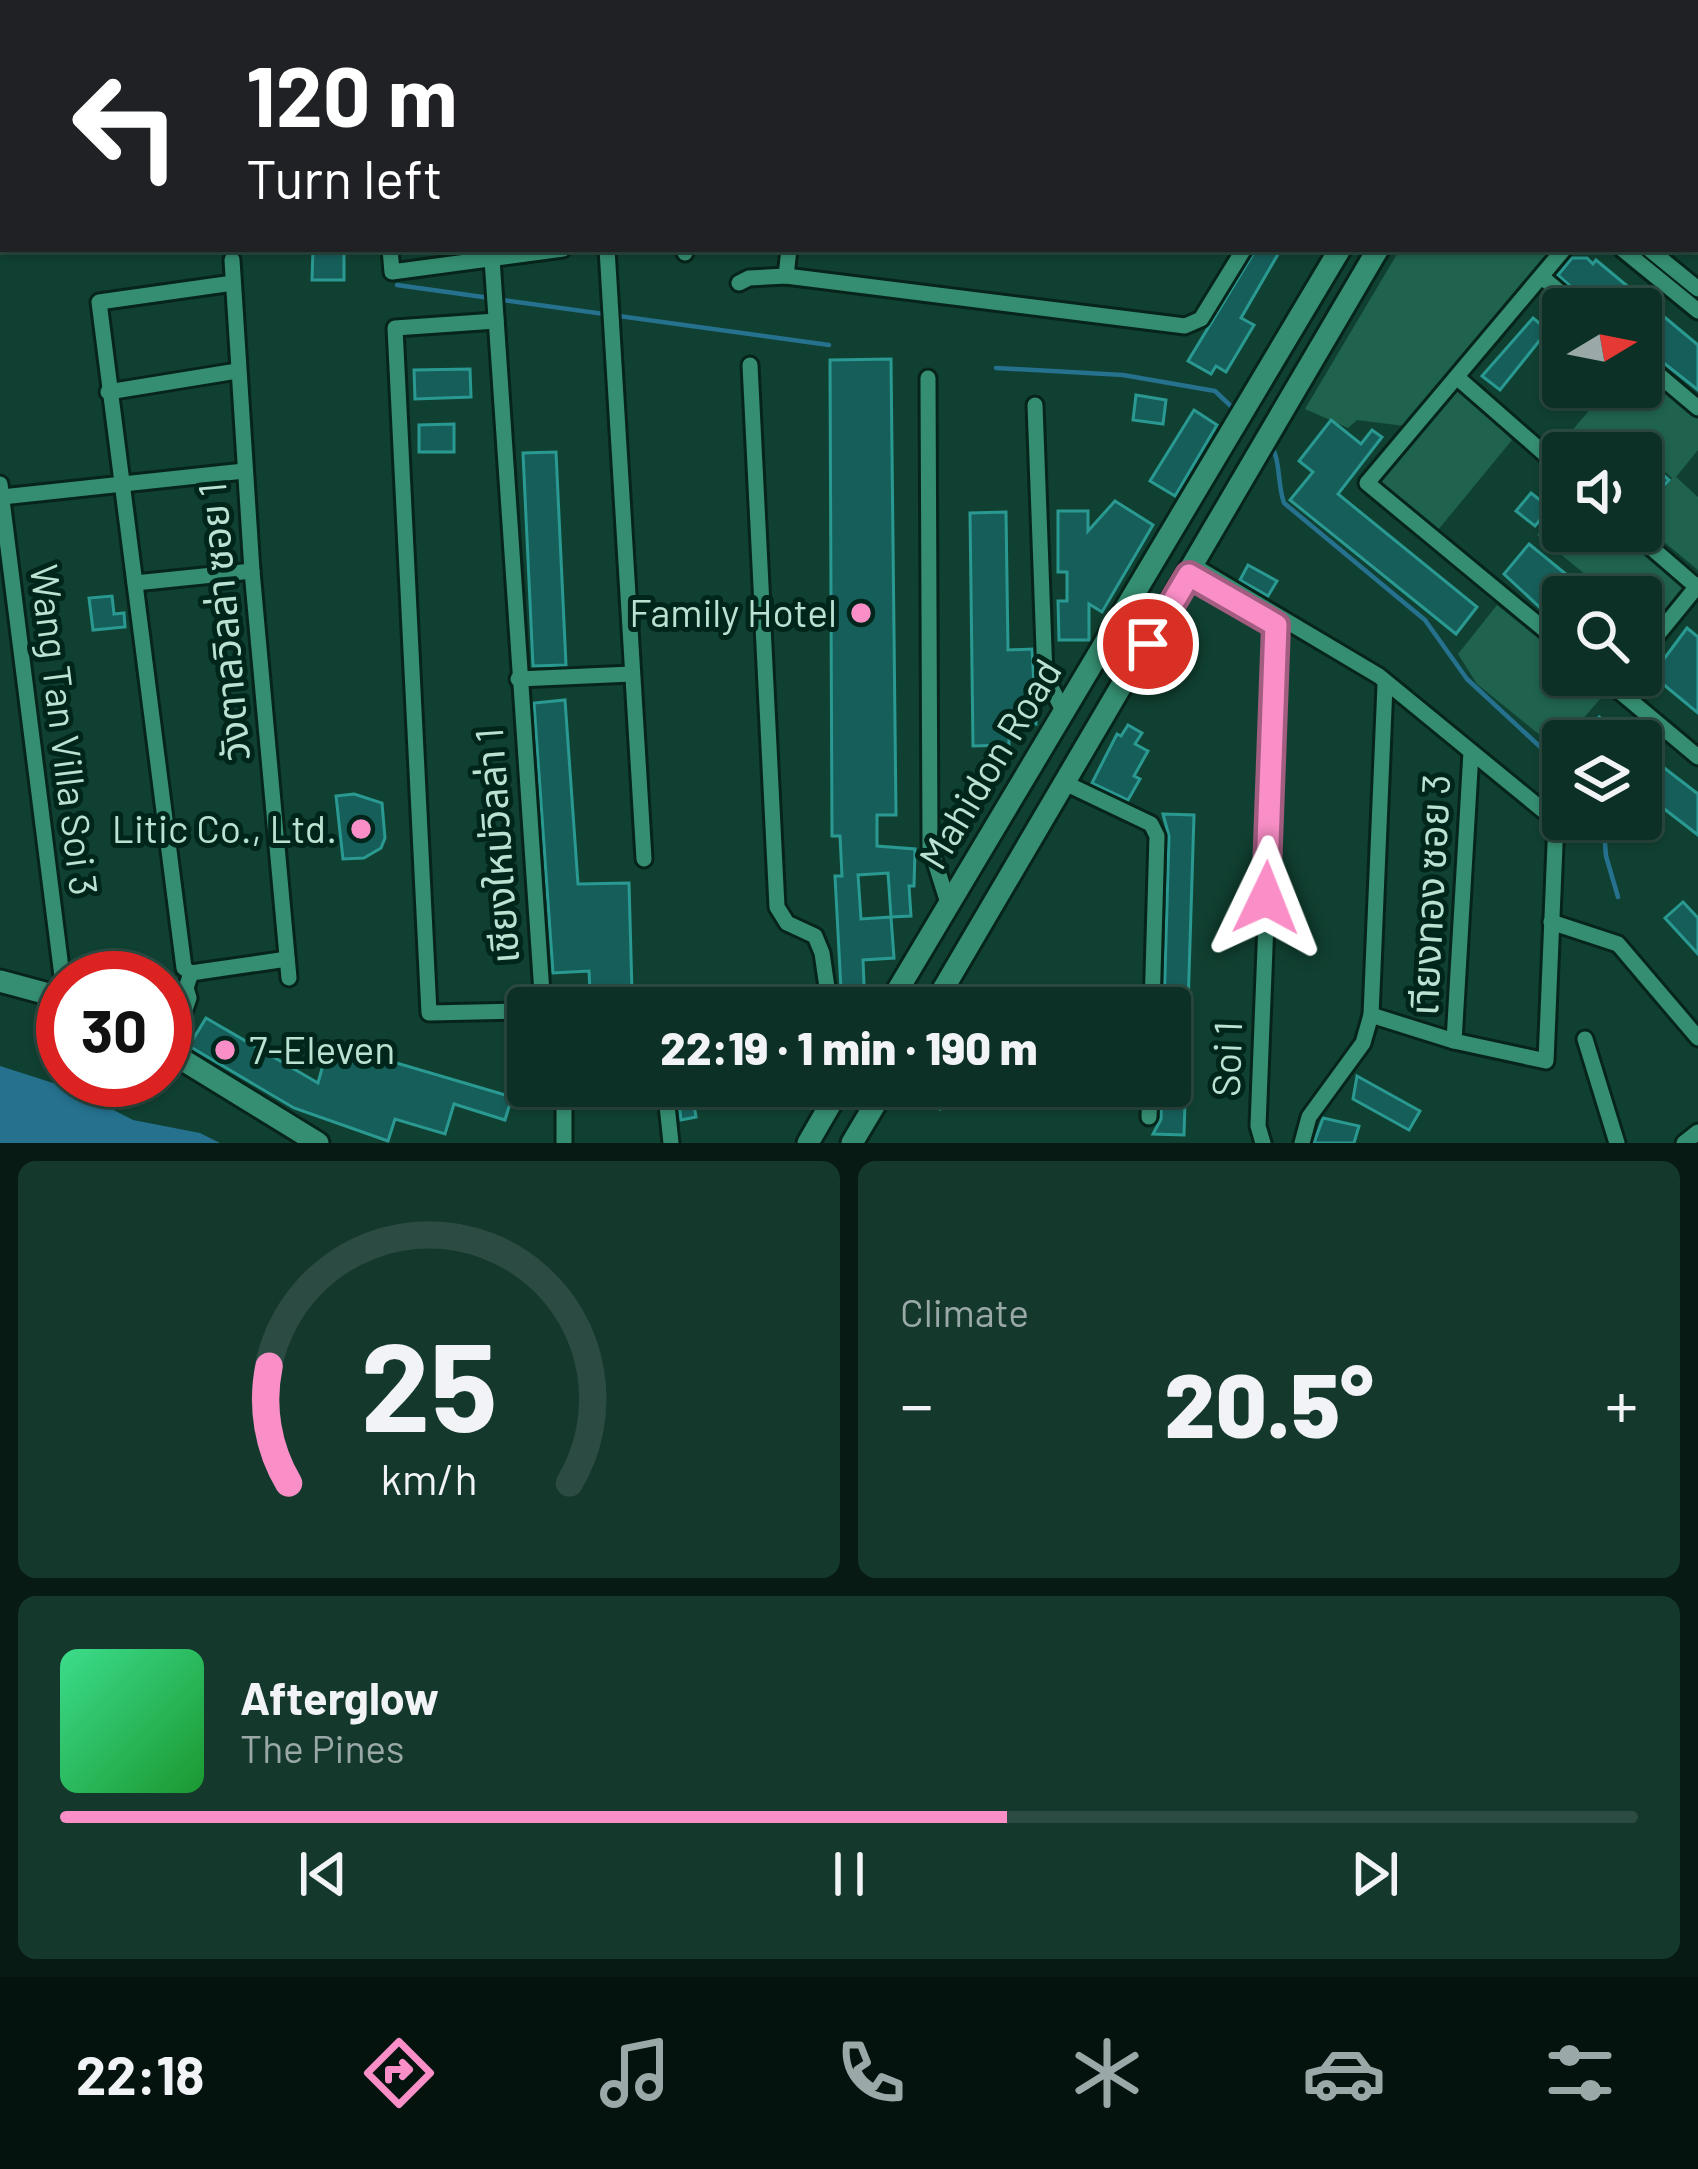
<!DOCTYPE html>
<html lang="en">
<head>
<meta charset="utf-8">
<style>
	:root { --surface:#0c3025; --page:#15382d; --text:#f1f3f6; --muted:#9aa9a7; --line:#2c4b42; --accent:#fa8fc7 }
	body { margin:0; font-family:Barlow,"Noto Sans Thai",sans-serif; background:var(--page); color:var(--text); height:100vh; display:flex; flex-direction:column; font-size:45px; white-space:nowrap }
	* { box-sizing:border-box; margin:0 }
	p { font-size:39px; color:var(--muted) }
	.icon { flex:none; width:66px; height:66px; fill:none; stroke:currentColor; stroke-width:2; stroke-linecap:round; stroke-linejoin:round }
	.map { position:relative; height:1143px; overflow:hidden }
	.details { display:flex; flex-direction:column; gap:18px; padding:18px; background:#071a14; flex:1 }
	.details>* { flex:none }
	.top-card { position:absolute; left:0px; top:0px; width:1698px; height:252px; box-shadow:0 3px 9px #0004,0 0 0 3px var(--line); background:#202124; color:#fff; overflow:hidden }
	.needle { width:78px; rotate:80deg }
	.buttons { position:absolute; left:1542px; top:288px; display:grid; gap:24px }
	.buttons a { display:grid; place-items:center; width:120px; height:120px; border-radius:12px; background:var(--surface); box-shadow:0 3px 9px #0004,0 0 0 3px var(--line); font-size:60px }
	.speed { position:absolute; left:36px; top:951px; display:flex; gap:24px; font-size:60px; font-weight:700; text-align:center }
	.speed>* { display:grid; place-content:center; width:156px; height:156px; border-radius:50%; background:var(--surface); box-shadow:0 3px 9px #0004,0 0 0 3px var(--line); line-height:1 }
	.speed .limit { border:18px solid #d22; background:#fff; color:#111 }
	.pin { position:absolute; display:grid; place-items:center; width:102px; height:102px; color:#fff; margin:-51px; border:6px solid #fff; border-radius:50%; box-shadow:0 3px 12px #0007 }
	.me { position:absolute; width:132px; margin:-66px; rotate:2deg; stroke-linejoin:round; filter:drop-shadow(0 0 9px #0008) }
	.turn { display:flex; align-items:center; gap:42px; height:252px; padding:0 48px; font-size:54px }
	.turn .icon { width:156px; height:156px; stroke-width:2.5 }
	.turn b { display:block; font-size:84px; line-height:102px }
	.big { font-size:90px; font-weight:800; line-height:1.1 }
	.details .card { flex:1; display:flex; flex-direction:column; justify-content:center; gap:18px; min-width:0; padding:0 42px; border-radius:18px; background:var(--page) }
	.details .dial { align-items:center; gap:0 }
	.dial svg { height:312px; overflow:visible; fill:none; stroke:var(--line); stroke-width:7; stroke-linecap:round; text-anchor:middle }
	.dial text { fill:var(--text); stroke:none }
	.song { display:flex; align-items:center; gap:36px }
	.cover { width:144px; height:144px; border-radius:18px; background:linear-gradient(135deg,hsl(150 70% 55%),hsl(130 70% 35%)) }
	.played { height:12px; border-radius:6px; background:linear-gradient(90deg,var(--accent) 60%,var(--line) 60%) }
	.keys { display:flex; justify-content:space-around; direction:ltr }
	.heat { display:flex; justify-content:space-between; align-items:center; font-size:66px; direction:ltr }
	.details .tiles { flex:1; display:grid; gap:18px; grid-template-columns:1fr 1fr }
	.card:last-child { grid-column:span 2 }
	.trip { position:absolute; left:507px; top:987px; width:684px; height:120px; border-radius:12px; background:var(--surface); box-shadow:0 3px 9px #0004,0 0 0 3px var(--line); font-weight:800; line-height:120px; text-align:center }
	.tab-bar { display:flex; height:192px; justify-content:space-around; align-items:center; background:#05130f; color:var(--muted) }
	.tab-bar .icon { width:84px; height:84px }
	.tab-bar .current { color:var(--accent) }
	.tab-bar b { font-size:54px; color:var(--text) }
	.map>svg:first-child { display:block }
	.green { fill:#1f624d }
	.water { fill:#25718e }
	.lines { fill:none; stroke-linecap:round; stroke-linejoin:round }
	.stream { stroke:#25718e; stroke-width:4.5 }
	.building { fill:#165e5a; stroke:#2a9991; stroke-width:3; fill-rule:evenodd }
	.street-casing { stroke:#07241b; stroke-width:21 }
	.secondary-casing { stroke:#07241b; stroke-width:27 }
	.street { stroke:#358e71; stroke-width:15 }
	.secondary { stroke:#358e71; stroke-width:21 }
	.route-casing { stroke:#a25d81; stroke-width:30 }
	.route { stroke:#fa8fc7; stroke-width:21 }
	.poi-dot { fill:#fa8fc7; stroke:#00251a; stroke-width:4.5 }
	.labels { text-anchor:middle; stroke-width:10; stroke-linejoin:round; paint-order:stroke }
	.poi-label { font-size:39px; fill:#bae2d2; stroke:#00251a; text-anchor:end }
	.street-label { font-size:39px; fill:#bae2d2; stroke:#00251a }
</style>
</head>
<body>
<div class="map">
<svg width="1698" height="1143" viewBox="0 0 1698 1143">
	<rect width="100%" height="100%" fill="#104031"/>
	<g class="green">
		<path d="M 1400,249 L 1554,249 L 1455,373 L 1404,426 L 1357,420 L 1348,428 L 1305,409 Z"/>
		<path d="M 1641,372 L 1698,417 L 1698,450 L 1676,477 L 1698,497 L 1698,570 L 1641,523 L 1672,478 L 1621,433 L 1603,453 L 1563,453 L 1563,458 L 1555,451 L 1592,407 L 1569,387 L 1641,387 Z"/>
		<path d="M 1458,387 L 1512,440 L 1438,530 L 1375,481 Z"/>
		<path d="M 1563,506 L 1563,531 L 1621,531 L 1689,588 L 1654,631 L 1641,620 L 1641,597 L 1613,597 L 1537,535 Z"/>
		<path d="M 1497,605 L 1563,658 L 1563,675 L 1585,675 L 1606,692 L 1557,749 L 1477,684 L 1458,654 Z"/>
	</g>
	<path class="water" d="M 0,1066 L 75,1090 L 133,1120 L 200,1133 L 220,1143 L 0,1143 Z"/>
	<g class="lines">
		<g class="stream">
			<path d="M 397,285 L 490,298"/>
			<path d="M 502,300 L 829,345"/>
			<path d="M 996,368 L 1123,375 L 1215,391 L 1235,410"/>
			<path d="M 1270,443 C 1281,460 1277,483 1284,503 L 1425,620 L 1467,679 L 1563,768"/>
			<path d="M 1603,819 L 1606,856 L 1618,897"/>
		</g>
	</g>
	<g class="building">
		<path d="M 313,249 L 344,249 L 344,280 L 312,280 Z"/>
		<path d="M 1256,249 L 1281,249 L 1241,318 L 1254,325 L 1226,372 L 1216,366 L 1211,374 L 1188,361 Z"/>
		<path d="M 1572,258 L 1587,258 L 1593,264 L 1596,260 L 1698,345 L 1698,390 L 1641,345 L 1641,309 L 1596,309 L 1558,275 Z"/>
		<path d="M 1533,318 L 1548,330 L 1500,390 L 1482,376 Z"/>
		<path d="M 891,359 L 896,815 L 877,815 L 877,846 L 915,849 L 914,886 L 909,886 L 911,916 L 891,917 L 894,958 L 863,960 L 865,1008 L 842,1008 L 835,876 L 842,876 L 840,836 L 832,836 L 830,360 ZM 888,873 L 891,917 L 861,919 L 858,875 Z"/>
		<path d="M 470,369 L 471,397 L 415,399 L 414,370 Z"/>
		<path d="M 1136,395 L 1166,400 L 1163,424 L 1133,420 Z"/>
		<path d="M 1194,410 L 1217,425 L 1175,496 L 1150,481 Z"/>
		<path d="M 1331,420 L 1361,444 L 1372,430 L 1382,437 L 1338,494 L 1477,607 L 1456,634 L 1290,500 L 1313,472 L 1299,461 Z"/>
		<path d="M 454,424 L 454,452 L 419,452 L 419,425 Z"/>
		<path d="M 556,452 L 566,665 L 533,666 L 523,453 Z"/>
		<path d="M 1641,456 L 1669,480 L 1641,513 Z"/>
		<path d="M 1531,493 L 1550,508 L 1535,526 L 1516,511 Z"/>
		<path d="M 1115,501 L 1153,525 L 1102,612 L 1089,604 L 1089,640 L 1059,640 L 1058,601 L 1067,601 L 1067,572 L 1058,572 L 1058,511 L 1088,511 L 1088,531 Z"/>
		<path d="M 1006,512 L 1008,650 L 1032,649 L 1036,724 L 1009,724 L 1009,745 L 973,746 L 970,513 Z"/>
		<path d="M 1529,544 L 1594,597 L 1563,597 L 1563,629 L 1504,574 Z"/>
		<path d="M 1248,565 L 1277,581 L 1268,596 L 1240,580 Z"/>
		<path d="M 112,596 L 114,614 L 124,613 L 125,627 L 93,630 L 89,598 Z"/>
		<path d="M 1687,628 L 1698,637 L 1698,713 L 1652,675 Z"/>
		<path d="M 565,700 L 578,884 L 629,883 L 632,992 L 590,993 L 589,971 L 553,973 L 534,703 Z"/>
		<path d="M 1599,717 L 1630,741 L 1580,741 Z"/>
		<path d="M 1128,725 L 1142,733 L 1135,744 L 1148,751 L 1134,776 L 1140,779 L 1128,800 L 1092,783 L 1117,734 L 1121,736 Z"/>
		<path d="M 1641,750 L 1698,794 L 1698,835 L 1641,791 Z"/>
		<path d="M 354,794 L 382,803 L 385,838 L 381,848 L 364,858 L 343,859 L 336,796 Z"/>
		<path d="M 1163,814 L 1194,815 L 1184,1135 L 1153,1134 L 1161,1119 L 1162,1086 L 1170,1086 L 1170,1008 L 1164,1008 L 1169,836 Z"/>
		<path d="M 1683,902 L 1698,918 L 1698,954 L 1665,918 Z"/>
		<path d="M 206,1018 L 318,1083 L 329,1043 L 512,1097 L 505,1120 L 454,1104 L 445,1134 L 395,1119 L 388,1141 L 294,1108 L 189,1046 Z"/>
		<path d="M 1357,1076 L 1420,1111 L 1409,1130 L 1353,1099 Z"/>
		<path d="M 677,1086 L 691,1086 L 696,1117 L 681,1120 Z"/>
		<path d="M 919,1086 L 949,1086 L 940,1109 L 913,1099 Z"/>
		<path d="M 1323,1118 L 1359,1126 L 1354,1143 L 1314,1143 Z"/>
	</g>
	<g class="lines">
		<g class="street-casing">
			<g id="street">
				<path d="M 50,0 L 51,3"/>
				<path d="M 264,0 L 264,3"/>
				<path d="M 589,0 L 590,3"/>
				<path d="M 768,0 L 769,3"/>
				<path d="M 1695,92 L 1698,89"/>
				<path d="M 0,136 L 3,145"/>
				<path d="M 1695,184 L 1698,187"/>
				<path d="M 390,249 L 392,272 L 563,249"/>
				<path d="M 607,249 L 644,859"/>
				<path d="M 683,249 L 685,253"/>
				<path d="M 1622,249 L 1698,311"/>
				<path d="M 1649,249 L 1698,289"/>
				<path d="M 492,259 L 543,1008"/>
				<path d="M 232,260 L 252,571 L 289,978"/>
				<path d="M 786,276 L 789,249"/>
				<path d="M 1543,278 L 1580,309"/>
				<path d="M 233,283 L 99,302 L 184,968 L 191,973 L 287,959"/>
				<path d="M 739,283 L 749,278 L 786,276 L 1185,326 L 1201,319 L 1244,249"/>
				<path d="M 496,321 L 395,328 L 429,1013 L 528,1011"/>
				<path d="M 1641,360 L 1698,408"/>
				<path d="M 750,365 L 777,907 L 787,923 L 815,936 L 822,953 L 830,1008"/>
				<path d="M 928,378 L 930,846 L 948,903"/>
				<path d="M 1459,379 L 1563,470"/>
				<path d="M 108,392 L 237,371"/>
				<path d="M 1035,405 L 1045,676 L 1064,712"/>
				<path d="M 0,484 L 63,984"/>
				<path d="M 2,497 L 244,471"/>
				<path d="M 1632,531 L 1698,588"/>
				<path d="M 1194,566 L 1379,676 L 1556,821 L 1546,1061 L 1454,1041 L 1371,1015"/>
				<path d="M 135,583 L 252,571"/>
				<path d="M 1563,645 L 1367,483 L 1564,249"/>
				<path d="M 1641,655 L 1698,585"/>
				<path d="M 1600,675 L 1698,757"/>
				<path d="M 518,679 L 632,674"/>
				<path d="M 1065,783 L 1151,824 L 1157,836 L 1152,1008"/>
				<path d="M 1551,922 L 1618,944 L 1698,1038"/>
				<path d="M 650,996 L 652,1008"/>
				<path d="M 165,1022 L 177,995 L 186,988"/>
				<path d="M 1585,1039 L 1617,1143"/>
				<path d="M 1454,1041 L 1471,752"/>
				<path d="M 170,1052 L 189,998 L 186,988 L 191,973"/>
				<path d="M 564,1086 L 564,1143"/>
				<path d="M 665,1086 L 671,1143"/>
				<path d="M 1149,1117 L 1150,1086"/>
				<path d="M 1263,1143 L 1258,1126 L 1278,617"/>
				<path d="M 1302,1143 L 1309,1117 L 1363,1043 L 1371,1015 L 1385,685"/>
				<path d="M 1684,1143 L 1698,1132"/>
			</g>
		</g>
		<g class="secondary-casing">
			<g id="secondary">
				<path d="M 1487,3 L 1489,0"/>
				<path d="M 1523,3 L 1524,0"/>
				<path d="M 0,981 L 63,998"/>
				<path d="M 887,1008 L 1340,249"/>
				<path d="M 932,1008 L 1378,249"/>
				<path d="M 165,1049 L 318,1143"/>
				<path d="M 808,1143 L 841,1086"/>
				<path d="M 852,1143 L 886,1086"/>
			</g>
		</g>
		<use href="#street" class="street"/>
		<use href="#secondary" class="secondary"/>
	</g>
	<g class="lines">
		<g class="route-casing">
			<path id="route" d="M 1148,644 L 1189,575 L 1276,625 L 1266,898"/>
		</g>
		<use href="#route" class="route"/>
	</g>
	<g class="poi-dot">
		<circle cx="861" cy="613" r="12"/>
		<circle cx="361" cy="829" r="12"/>
		<circle cx="225" cy="1050" r="12"/>
	</g>
	<g class="labels">
		<g class="poi-label">
			<text x="837" y="627">Family Hotel</text>
			<text x="337" y="843">Litic Co., Ltd.</text>
			<text x="249" y="1064" text-anchor="start">7-Eleven</text>
		</g>
		<g class="street-label">
			<text transform="translate(224 622) rotate(-95)" y="14">วังตาลวิลล่า ซอย 1</text>
			<text transform="translate(64 730) rotate(83)" y="14">Wang Tan Villa Soi 3</text>
			<text transform="translate(990 764) rotate(-59)" y="14">Mahidon Road</text>
			<text transform="translate(497 846) rotate(-94)" y="14">เชียงใหม่วิลล่า 1</text>
			<text transform="translate(1430 895) rotate(-87)" y="14">เาียงทอง ซอย 3</text>
			<text transform="translate(1227 1059) rotate(-88)" y="14">Soi 1</text>
		</g>
	</g>
</svg>
<div class="buttons">
<a><svg class="needle" viewBox="-14 -14 28 28"><path d="M0-13l5 13h-10z" fill="#e53935"/><path d="M0 13l5-13h-10z" fill="#9aa9a7"/></svg></a>
<a><svg class="icon" aria-label="sound" viewBox="0 0 24 24"><path d="M4 9h4l5-4v14l-5-4H4zM17 9q2 3 0 6"/></svg></a>
<a><svg class="icon" aria-label="search" viewBox="0 0 24 24"><circle cx="10" cy="10" r="6"/><path d="M15 15l6 6"/></svg></a>
<a><svg class="icon" aria-label="layers" viewBox="0 0 24 24"><path d="M12 4l9 5-9 5-9-5zM3 14l9 5 9-5"/></svg></a>
</div>
<div class="speed"><div class="limit">30</div></div>
<div class="pin" style="left:1148px;top:644px;background:#d93025"><svg class="icon" aria-label="arrive" viewBox="0 0 24 24"><path d="M6 21V4h12l-3 4 3 4H6"/></svg></div>
<svg class="me" style="left:1266px;top:898px" viewBox="-20 -20 40 40"><path d="M0-17L14 15 0 8-14 15z" fill="#fa8fc7" stroke="#fff" stroke-width="4"/></svg>
<div class="trip">22:19 · 1 min · 190 m</div>
<div class="top-card">
<div class="turn"><svg class="icon" aria-label="left" viewBox="0 0 24 24"><path d="M17 20v-9H6M10 6l-5 5 5 5"/></svg><div><b>120 m</b>Turn left</div></div>
</div>
</div>
<section class="details">
<div class="tiles">
<div class="card dial"><svg viewBox="0 0 100 80">
<path d="M14 69A42 42 0 1 1 86 69"/>
<path d="M14 69A42 42 0 0 1 9 39" stroke="#fa8fc7"/>
<text x="50" y="56" font-size="32" font-weight="700">25</text>
<text x="50" y="72" font-size="11">km/h</text>
</svg></div>
<div class="card"><p>Climate</p>
<div class="heat"><a>−</a><b class="big">20.5°</b><a>+</a></div>
</div>
<div class="card">
<div class="song"><i class="cover"></i><div><b>Afterglow</b><p>The Pines</p></div></div>
<div class="played"></div>
<div class="keys"><svg class="icon" aria-label="previous" viewBox="0 0 24 24"><path d="M18 5L8 12l10 7zM5 5v14"/></svg><svg class="icon" aria-label="pause" viewBox="0 0 24 24"><path d="M8 5v14M16 5v14"/></svg><svg class="icon" aria-label="next" viewBox="0 0 24 24"><path d="M6 5l10 7-10 7zM19 5v14"/></svg></div>
</div>
</div>
</section>
<nav class="tab-bar">
<b>22:18</b>
<svg class="icon current" aria-label="directions" viewBox="0 0 24 24"><path d="M12 3l9 9-9 9-9-9zM9 14v-3h6M13 9l2 2-2 2"/></svg>
<svg class="icon" aria-label="music" viewBox="0 0 24 24"><path d="M9 18V5l10-2v13"/><circle cx="6" cy="18" r="3"/><circle cx="16" cy="16" r="3"/></svg>
<svg class="icon" aria-label="phone" viewBox="0 0 24 24"><path d="M5 4h4l2 5-3 2q2 4 5 5l2-3 5 2v4C11 20 4 13 5 4z"/></svg>
<svg class="icon" aria-label="climate" viewBox="0 0 24 24"><path d="M12 3v18M4 7l16 10M4 17L20 7"/></svg>
<svg class="icon" aria-label="car" viewBox="0 0 24 24"><path d="M5 17H2v-5l4-1 3-4h7l3 4 3 1v5h-3M9 17h6M6 11h13"/><circle cx="7" cy="17" r="2"/><circle cx="17" cy="17" r="2"/></svg>
<svg class="icon" aria-label="filters" viewBox="0 0 24 24"><path d="M4 7h16M4 17h16"/><circle cx="9" cy="7" r="2"/><circle cx="15" cy="17" r="2"/></svg>
</nav>
</body>
</html>
